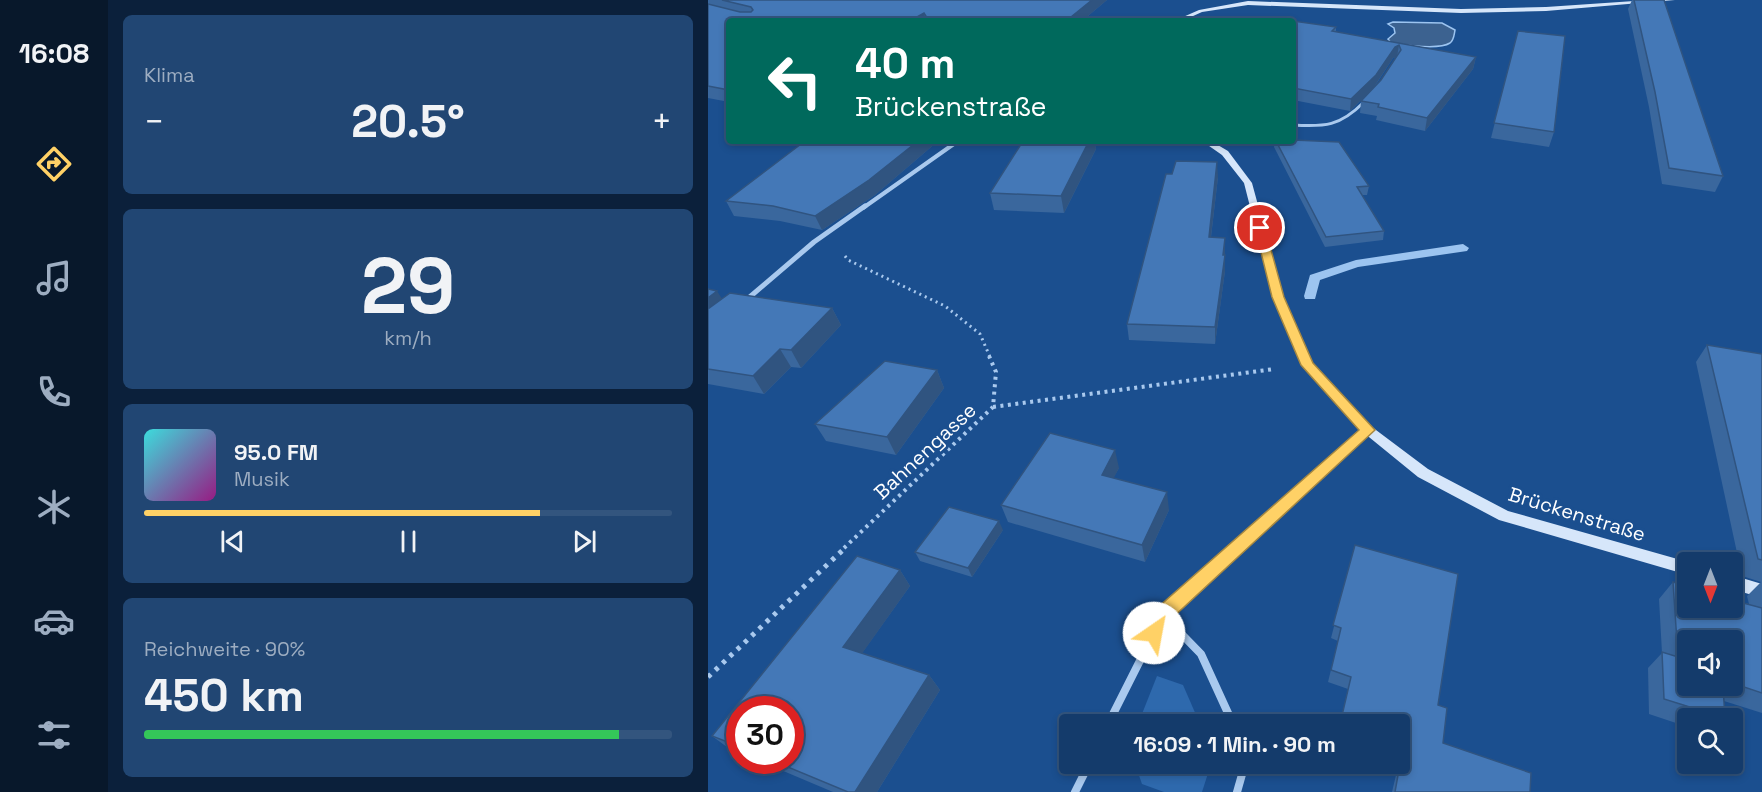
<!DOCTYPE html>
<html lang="de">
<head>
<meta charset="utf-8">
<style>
	:root { --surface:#143b6b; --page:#214673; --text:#f1f3f6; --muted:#9dadc1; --line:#33557e; --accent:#ffd166 }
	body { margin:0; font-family:"Space Grotesk",sans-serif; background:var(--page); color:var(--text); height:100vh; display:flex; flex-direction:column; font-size:22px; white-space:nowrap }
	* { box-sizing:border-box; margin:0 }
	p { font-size:20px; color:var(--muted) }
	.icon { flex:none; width:33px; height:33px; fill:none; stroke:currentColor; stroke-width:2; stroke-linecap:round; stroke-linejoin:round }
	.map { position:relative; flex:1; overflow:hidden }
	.drawer { display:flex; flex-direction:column; gap:15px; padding:15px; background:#0b203b; width:600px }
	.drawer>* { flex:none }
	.hud { position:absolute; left:18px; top:18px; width:570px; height:126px; border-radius:6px; box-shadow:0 3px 9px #0003,0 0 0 2px var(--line); background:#00695c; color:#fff; overflow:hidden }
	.needle { width:39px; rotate:180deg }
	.buttons { position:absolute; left:969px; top:552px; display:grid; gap:12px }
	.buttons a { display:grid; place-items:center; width:66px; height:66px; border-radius:6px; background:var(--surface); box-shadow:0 3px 9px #0003,0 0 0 2px var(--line); font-size:30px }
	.speed { position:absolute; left:18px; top:696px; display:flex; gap:12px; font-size:30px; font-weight:700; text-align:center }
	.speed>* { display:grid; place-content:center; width:78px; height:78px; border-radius:50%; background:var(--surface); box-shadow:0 3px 9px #0003,0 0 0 2px var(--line); line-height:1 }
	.speed .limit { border:9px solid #d22; background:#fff; color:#111 }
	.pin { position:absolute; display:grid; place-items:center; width:51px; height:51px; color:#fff; margin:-26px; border:3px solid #fff; border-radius:50%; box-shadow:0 2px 6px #0007 }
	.me { position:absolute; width:66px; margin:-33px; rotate:33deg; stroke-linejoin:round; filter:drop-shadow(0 0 4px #0008) }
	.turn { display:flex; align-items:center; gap:21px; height:126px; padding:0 30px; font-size:27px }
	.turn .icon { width:78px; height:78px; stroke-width:2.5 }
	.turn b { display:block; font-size:42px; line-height:51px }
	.big { font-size:45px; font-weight:800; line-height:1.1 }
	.drawer .card { flex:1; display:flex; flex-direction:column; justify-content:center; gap:9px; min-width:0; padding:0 21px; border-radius:9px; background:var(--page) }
	.drawer .dial { align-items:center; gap:0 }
	.dial b { font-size:78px; line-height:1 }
	.song { display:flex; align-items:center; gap:18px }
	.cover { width:72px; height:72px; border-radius:9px; background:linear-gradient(135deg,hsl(180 70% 55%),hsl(310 70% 35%)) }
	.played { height:6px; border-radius:3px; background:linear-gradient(90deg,var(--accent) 75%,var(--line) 75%) }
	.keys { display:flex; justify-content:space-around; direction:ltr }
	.heat { display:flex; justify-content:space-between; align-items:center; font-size:33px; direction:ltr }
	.charge { height:9px; border-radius:4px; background:linear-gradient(90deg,#34c759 90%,var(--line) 0) }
	.trip { position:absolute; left:351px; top:714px; width:351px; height:60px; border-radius:6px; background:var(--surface); box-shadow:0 3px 9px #0003,0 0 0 2px var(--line); font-weight:800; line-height:60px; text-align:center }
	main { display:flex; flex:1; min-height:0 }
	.tabs { display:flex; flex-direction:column; width:108px; justify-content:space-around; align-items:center; background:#08182b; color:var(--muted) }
	.tabs .icon { width:42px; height:42px }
	.tabs .selected { color:var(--accent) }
	.tabs b { font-size:27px; color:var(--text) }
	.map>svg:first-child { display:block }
	.green { fill:#2e69ad }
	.water { fill:#3c6290; stroke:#9cc4f0; stroke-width:1.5 }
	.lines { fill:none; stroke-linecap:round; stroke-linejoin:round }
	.stream { fill:#9cc4f0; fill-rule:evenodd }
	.path-far2 { stroke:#a9c9ee; stroke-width:3; stroke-dasharray:2 4; stroke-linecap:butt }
	.path-far1 { stroke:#a9c9ee; stroke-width:4; stroke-dasharray:3 4.5; stroke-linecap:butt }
	.path { stroke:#a9c9ee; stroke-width:5; stroke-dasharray:4 6; stroke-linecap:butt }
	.lane { stroke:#a9c9ee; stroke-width:3 }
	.street-far3 { stroke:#a9c9ee; stroke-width:4 }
	.street-far2 { stroke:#a9c9ee; stroke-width:5 }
	.street-far1 { stroke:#a9c9ee; stroke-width:7 }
	.street { stroke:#a9c9ee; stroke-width:8 }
	.secondary { fill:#d6e6fa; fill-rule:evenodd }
	.wall { fill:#3a679d; fill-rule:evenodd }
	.shaded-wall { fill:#305480 }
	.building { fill:#4478b7; stroke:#305480; stroke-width:1.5 }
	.route { fill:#ffd166; stroke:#a68842; stroke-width:1.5 }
	.labels { text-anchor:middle; stroke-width:6; stroke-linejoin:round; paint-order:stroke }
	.street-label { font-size:20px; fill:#fff; stroke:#1b4f8f }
</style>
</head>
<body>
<main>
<nav class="tabs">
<b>16:08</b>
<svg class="icon selected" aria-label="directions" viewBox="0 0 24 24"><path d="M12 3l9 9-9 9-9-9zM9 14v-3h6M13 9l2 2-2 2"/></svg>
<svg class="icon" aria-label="music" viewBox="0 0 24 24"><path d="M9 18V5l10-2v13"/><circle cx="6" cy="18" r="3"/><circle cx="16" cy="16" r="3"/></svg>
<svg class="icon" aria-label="phone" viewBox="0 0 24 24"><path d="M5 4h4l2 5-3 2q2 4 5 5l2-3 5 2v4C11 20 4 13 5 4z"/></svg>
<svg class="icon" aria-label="climate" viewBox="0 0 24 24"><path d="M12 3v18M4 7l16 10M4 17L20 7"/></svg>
<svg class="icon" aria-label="car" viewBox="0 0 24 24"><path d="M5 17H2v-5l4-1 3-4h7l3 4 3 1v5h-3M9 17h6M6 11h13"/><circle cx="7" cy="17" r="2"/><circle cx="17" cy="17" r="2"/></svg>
<svg class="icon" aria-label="filters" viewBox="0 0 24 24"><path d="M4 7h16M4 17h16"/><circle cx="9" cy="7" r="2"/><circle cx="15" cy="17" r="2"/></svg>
</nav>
<section class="drawer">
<div class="card"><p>Klima</p>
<div class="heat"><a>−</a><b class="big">20.5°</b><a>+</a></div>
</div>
<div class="card dial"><b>29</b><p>km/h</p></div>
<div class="card">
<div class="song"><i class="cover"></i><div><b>95.0 FM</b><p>Musik</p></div></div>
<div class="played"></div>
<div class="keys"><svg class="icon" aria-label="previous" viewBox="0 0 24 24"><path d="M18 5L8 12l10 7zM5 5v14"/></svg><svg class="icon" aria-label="pause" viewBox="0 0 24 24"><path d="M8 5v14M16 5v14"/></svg><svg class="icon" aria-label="next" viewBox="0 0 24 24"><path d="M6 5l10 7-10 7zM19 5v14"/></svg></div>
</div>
<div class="card"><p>Reichweite · 90%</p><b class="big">450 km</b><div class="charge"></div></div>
</section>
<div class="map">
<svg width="1054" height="792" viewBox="0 0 1054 792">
	<rect width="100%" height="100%" fill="#1b4f8f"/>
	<g class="green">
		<path d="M 449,676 L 475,685 L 492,724 L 430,724 Z"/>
		<path d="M 427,764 L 503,764 L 494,792 L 456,792 L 434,784 Z"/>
	</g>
	<path class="water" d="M 685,22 L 734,23 L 747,30 C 746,35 746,40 742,43 C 731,50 696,45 683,43 L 680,39 L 687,33 L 686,28 L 680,24 Z"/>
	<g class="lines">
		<path class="stream" d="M 755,244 L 761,248 L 759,251 L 650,267 L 612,280 L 607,299 L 597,299 L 596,296 L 602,275 L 648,260 Z"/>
		<path class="path-far2" d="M 137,256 L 140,260 L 237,306 L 272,334 L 282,357"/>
		<g class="path-far1">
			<path d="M 285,407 L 566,369"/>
			<path d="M 136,548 L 285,407 L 288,372 L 281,356"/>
		</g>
		<path class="path" d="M 0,677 L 138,547"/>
		<path class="lane" d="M 585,125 C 617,127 632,126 655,103"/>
		<path class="street-far3" d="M 155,208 L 250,141"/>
		<path class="street-far2" d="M 37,301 L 106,242 L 157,206"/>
		<path class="street-far1" d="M 529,548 L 660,430"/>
		<g class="street">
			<path d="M 455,615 L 493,654 L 525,724"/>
			<path d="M 400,724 L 455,615 L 531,547"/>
			<path d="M 367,792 L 381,764"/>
			<path d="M 529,792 L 537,764"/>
		</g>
		<g class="secondary">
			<path d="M 941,0 L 967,0 L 838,11 L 753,13 L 540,5 L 494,12 L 474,21 L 466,21 L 491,10 L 540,1 L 753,9 L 838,7 Z"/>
			<path d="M 494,141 L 503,141 L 520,151 L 544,183 L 575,297 L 604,363 L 664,427 L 720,469 L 800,511 L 980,562 L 980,575 L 791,520 L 710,477 L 656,433 L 593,365 L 565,297 L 536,183 L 514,155 Z"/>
			<path d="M 1024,575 L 1054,584 L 1054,598 L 1024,589 Z"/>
		</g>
	</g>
	<g class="wall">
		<path d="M 0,0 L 399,0 L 374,21 L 21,21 L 21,102 L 0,98 Z"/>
		<path d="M 924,0 L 956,0 L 1015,176 L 1007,192 L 954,184 L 941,107 L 920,9 Z"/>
		<path d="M 585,21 L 628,27 L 628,32 L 768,57 L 765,69 L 717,131 L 668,120 L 669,116 L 652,113 L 653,101 L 665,88 L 642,111 L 585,100 ZM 688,57 L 673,80 L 667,86 L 685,58 Z"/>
		<path d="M 810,31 L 846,132 L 841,147 L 783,138 Z"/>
		<path d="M 315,141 L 386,141 L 388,149 L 356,213 L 286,210 L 282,193 Z"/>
		<path d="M 567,141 L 585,141 L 661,186 L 659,195 L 654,195 L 676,231 L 675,240 L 617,247 L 566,147 Z"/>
		<path d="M 229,142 L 167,195 L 114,230 L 72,221 L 26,216 L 18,201 Z"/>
		<path d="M 510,177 L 503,237 L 517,238 L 517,271 L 507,344 L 421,340 L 419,324 Z"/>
		<path d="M 0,289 L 14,299 L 124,308 L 133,325 L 93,368 L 83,367 L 56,394 L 0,384 Z"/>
		<path d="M 999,345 L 1054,354 L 1054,713 L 1016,701 L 1017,718 L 980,718 L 980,727 L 941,714 L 940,668 L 954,653 L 951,599 L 965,582 L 1041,604 L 1039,596 L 1053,582 L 1034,576 L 988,362 ZM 1024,640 L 1024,686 L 980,686 Z"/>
		<path d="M 229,370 L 236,388 L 188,455 L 118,441 L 107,424 Z"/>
		<path d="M 411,468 L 405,478 L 461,510 L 437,562 L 300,522 L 293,505 Z"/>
		<path d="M 295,530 L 264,577 L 212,561 L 207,552 Z"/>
		<path d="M 647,545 L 730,705 L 735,743 L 822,792 L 684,792 L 688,775 L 656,764 L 692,764 L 640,689 L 620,682 L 630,641 L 623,638 Z"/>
		<path d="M 149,556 L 192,570 L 202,586 L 154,653 L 221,675 L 232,690 L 169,792 L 125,792 L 49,760 L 82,760 L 82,710 L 32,710 L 32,753 L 23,750 L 4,736 Z"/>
	</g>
	<g class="shaded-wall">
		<path d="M 384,0 L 399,0 L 374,21 L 358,21 Z"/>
		<path d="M 216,13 L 218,21 L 202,21 Z"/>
		<path d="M 691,45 L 689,57 L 685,58 L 666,87 L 642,111 L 643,99 L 687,47 Z"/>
		<path d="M 768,57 L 765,69 L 717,131 L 719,118 Z"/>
		<path d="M 210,141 L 228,141 L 229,142 L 167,195 L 114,230 L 107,216 Z"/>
		<path d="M 381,141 L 386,141 L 388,149 L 356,213 L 353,196 Z"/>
		<path d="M 509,162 L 510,177 L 501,253 L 501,237 Z"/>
		<path d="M 517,238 L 517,271 L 507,344 L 507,327 Z"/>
		<path d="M 9,291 L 20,308 L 0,326 L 0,298 Z"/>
		<path d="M 124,308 L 133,325 L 93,368 L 83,350 Z"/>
		<path d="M 72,349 L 83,367 L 56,394 L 45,376 Z"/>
		<path d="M 229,370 L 236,388 L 188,455 L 179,437 Z"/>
		<path d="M 407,450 L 411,468 L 398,493 L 394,475 Z"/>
		<path d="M 459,492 L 461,510 L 437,562 L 434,545 Z"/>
		<path d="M 291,521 L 295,530 L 264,577 L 260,568 Z"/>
		<path d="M 192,570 L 202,586 L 148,662 L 135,647 Z"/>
		<path d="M 221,675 L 232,690 L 169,792 L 147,792 Z"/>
	</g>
	<g class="building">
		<path d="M 14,0 L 384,0 L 358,21 L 221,21 L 216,13 L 202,21 L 21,21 L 21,90 L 0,86 L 0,4 L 32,12 L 43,12 L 45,10 L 43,7 Z"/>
		<path d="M 926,0 L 956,0 L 1015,176 L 961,168 L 947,92 Z"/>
		<path d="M 585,21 L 628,27 L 624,31 L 768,57 L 719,118 L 670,107 L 671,104 L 653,101 L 673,80 L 693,50 L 691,45 L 687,47 L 668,75 L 643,99 L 585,88 Z"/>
		<path d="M 810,31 L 857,36 L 846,132 L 786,123 Z"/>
		<path d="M 585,140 L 631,142 L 661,186 L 649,187 L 676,231 L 618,237 L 568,141 L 585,141 Z"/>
		<path d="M 97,141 L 210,141 L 161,180 L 107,216 L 65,206 L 18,201 Z"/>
		<path d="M 315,141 L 381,141 L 353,196 L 282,193 Z"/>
		<path d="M 468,161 L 509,162 L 501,237 L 517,238 L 515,255 L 517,255 L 507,327 L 419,324 L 458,174 L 464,174 Z"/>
		<path d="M 0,289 L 9,291 L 0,298 Z"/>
		<path d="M 22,293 L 124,308 L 83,350 L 72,349 L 45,376 L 0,369 L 0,309 Z"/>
		<path d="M 999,345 L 1054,354 L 1054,560 L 1050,559 Z"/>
		<path d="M 177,361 L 229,370 L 179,437 L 107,424 Z"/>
		<path d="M 342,433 L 407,450 L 394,475 L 459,492 L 434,545 L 293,505 Z"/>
		<path d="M 241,507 L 291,521 L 260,568 L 207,552 Z"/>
		<path d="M 647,545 L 750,574 L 730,705 L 739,708 L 735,743 L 823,773 L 822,792 L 687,792 L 692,764 L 690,764 L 692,764 L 692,724 L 632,724 L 643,677 L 623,670 L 633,628 L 625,625 Z"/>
		<path d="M 149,556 L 192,570 L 135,647 L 221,675 L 147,792 L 140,792 L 63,760 L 82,760 L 82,710 L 32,710 L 32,747 L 4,736 Z"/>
		<path d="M 965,582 L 980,586 L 980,608 L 1024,608 L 1024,600 L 1054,608 L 1054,693 L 1024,683 L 1024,640 L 980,640 L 980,686 L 1015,686 L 1017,718 L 956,699 L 954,652 L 970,657 Z"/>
	</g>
	<path class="route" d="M 552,225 L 557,228 L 576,297 L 605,363 L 667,430 L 461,621 L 452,639 L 446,642 L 439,639 L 437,633 L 448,609 L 651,430 L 593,365 L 564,297 L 547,228 Z"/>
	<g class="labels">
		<g class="street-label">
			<text transform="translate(217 451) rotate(-43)" y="7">Bahnengasse</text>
			<text transform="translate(869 514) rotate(17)" y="7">Brückenstraße</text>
		</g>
	</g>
</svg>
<div class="buttons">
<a><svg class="needle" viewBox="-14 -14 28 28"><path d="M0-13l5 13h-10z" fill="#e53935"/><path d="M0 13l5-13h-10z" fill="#9dadc1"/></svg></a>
<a><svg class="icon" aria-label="sound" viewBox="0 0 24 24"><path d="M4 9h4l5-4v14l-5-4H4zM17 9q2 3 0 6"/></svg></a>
<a><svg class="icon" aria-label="search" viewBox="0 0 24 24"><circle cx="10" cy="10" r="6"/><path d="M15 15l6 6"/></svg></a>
</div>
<div class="speed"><div class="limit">30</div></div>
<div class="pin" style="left:552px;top:228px;background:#d93025"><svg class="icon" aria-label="arrive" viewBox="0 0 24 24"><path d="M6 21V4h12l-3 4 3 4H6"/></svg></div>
<svg class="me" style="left:446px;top:633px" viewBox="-20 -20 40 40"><circle r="19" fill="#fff"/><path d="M0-13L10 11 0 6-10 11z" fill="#ffd166"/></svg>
<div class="trip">16:09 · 1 Min. · 90 m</div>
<div class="hud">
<div class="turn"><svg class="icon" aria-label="left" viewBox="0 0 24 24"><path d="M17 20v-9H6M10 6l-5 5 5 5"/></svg><div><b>40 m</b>Brückenstraße</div></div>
</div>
</div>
</main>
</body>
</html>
